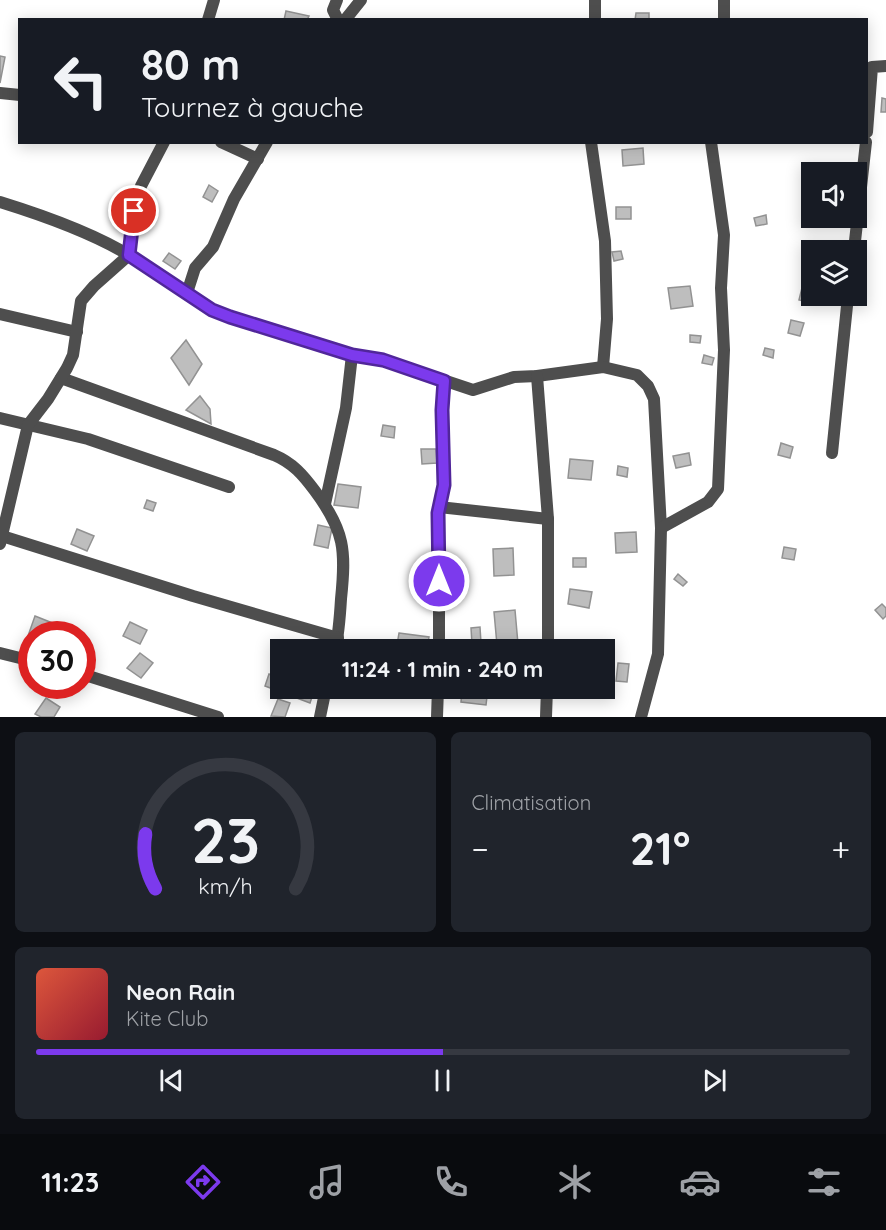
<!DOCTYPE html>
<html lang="fr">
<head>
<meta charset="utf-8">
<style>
	:root { --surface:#171b24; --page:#20242c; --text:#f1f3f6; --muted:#9ea1a6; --line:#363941; --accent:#7c3aed }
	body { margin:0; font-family:Quicksand,sans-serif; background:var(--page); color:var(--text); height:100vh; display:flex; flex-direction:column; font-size:22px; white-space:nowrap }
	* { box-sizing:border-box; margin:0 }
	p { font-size:20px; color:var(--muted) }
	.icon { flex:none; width:33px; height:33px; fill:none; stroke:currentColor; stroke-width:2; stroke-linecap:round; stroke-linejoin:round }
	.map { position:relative; height:717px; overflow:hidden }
	.panel { display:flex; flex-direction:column; gap:15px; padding:15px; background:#0d0f14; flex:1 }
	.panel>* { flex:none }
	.guide { position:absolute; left:18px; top:18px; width:850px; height:126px; border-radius:0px; box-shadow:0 3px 15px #0003; background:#171b24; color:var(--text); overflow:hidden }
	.tools { position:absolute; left:801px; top:162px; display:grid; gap:12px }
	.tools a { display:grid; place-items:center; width:66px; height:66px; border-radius:0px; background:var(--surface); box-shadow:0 3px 15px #0003; font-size:30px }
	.speed { position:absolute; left:18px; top:621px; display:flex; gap:12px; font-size:30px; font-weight:700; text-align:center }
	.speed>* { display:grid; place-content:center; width:78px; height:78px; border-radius:50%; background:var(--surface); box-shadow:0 3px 15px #0003; line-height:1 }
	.speed .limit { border:9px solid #d22; background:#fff; color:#111 }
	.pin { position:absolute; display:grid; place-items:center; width:51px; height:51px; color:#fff; margin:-26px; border:3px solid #fff; border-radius:50%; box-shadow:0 2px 6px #0007 }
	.me { position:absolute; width:66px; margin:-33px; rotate:0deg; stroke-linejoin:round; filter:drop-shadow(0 0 4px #0008) }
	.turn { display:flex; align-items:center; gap:21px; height:126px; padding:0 24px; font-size:27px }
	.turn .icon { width:78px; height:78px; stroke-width:2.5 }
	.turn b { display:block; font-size:42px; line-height:51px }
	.big { font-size:45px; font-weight:700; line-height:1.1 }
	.panel .card { flex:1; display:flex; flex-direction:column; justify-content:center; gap:9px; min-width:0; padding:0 21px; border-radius:9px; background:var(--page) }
	.panel .dial { align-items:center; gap:0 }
	.dial svg { height:156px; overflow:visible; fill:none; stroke:var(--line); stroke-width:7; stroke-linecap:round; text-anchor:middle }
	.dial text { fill:var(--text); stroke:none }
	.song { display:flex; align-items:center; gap:18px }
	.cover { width:72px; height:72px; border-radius:9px; background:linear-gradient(135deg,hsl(10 70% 55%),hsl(350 70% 35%)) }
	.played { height:6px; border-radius:3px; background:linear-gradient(90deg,var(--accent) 50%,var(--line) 50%) }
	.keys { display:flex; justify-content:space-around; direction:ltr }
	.heat { display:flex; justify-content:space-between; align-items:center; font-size:33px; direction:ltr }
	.panel .tiles { flex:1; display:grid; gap:15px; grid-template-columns:1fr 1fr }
	.card:last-child { grid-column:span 2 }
	.trip { position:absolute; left:270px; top:639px; width:345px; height:60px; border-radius:0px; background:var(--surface); box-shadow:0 3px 15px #0003; font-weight:700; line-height:60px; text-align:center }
	.dock { display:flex; height:96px; justify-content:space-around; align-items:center; background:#090b0e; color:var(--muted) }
	.dock .icon { width:42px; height:42px }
	.dock .active { color:var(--accent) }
	.dock b { font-size:27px; color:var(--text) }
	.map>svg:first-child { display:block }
	.building { fill:#bebebe; stroke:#929292; stroke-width:1.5 }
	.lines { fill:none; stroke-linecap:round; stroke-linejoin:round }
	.minor { stroke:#4e4e4e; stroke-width:12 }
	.route-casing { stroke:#51269a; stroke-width:15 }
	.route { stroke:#7c3aed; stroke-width:10 }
</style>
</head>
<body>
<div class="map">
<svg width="886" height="717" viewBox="0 0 886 717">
	<rect width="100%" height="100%" fill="#fff"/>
	<g class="building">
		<path d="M 286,11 L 309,16 L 307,20 L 284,20 Z"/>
		<path d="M 636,13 L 649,13 L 649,20 L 635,20 Z"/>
		<path d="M 0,56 L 5,57 L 0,83 Z"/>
		<path d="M 882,98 L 886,99 L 886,112 L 881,112 Z"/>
		<path d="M 643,148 L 644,164 L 623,166 L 622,150 Z"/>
		<path d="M 209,185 L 218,191 L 212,202 L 203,197 Z"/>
		<rect x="616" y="207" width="15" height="12"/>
		<path d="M 766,215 L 767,224 L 756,226 L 754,218 Z"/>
		<path d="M 621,251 L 623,259 L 614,261 L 612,252 Z"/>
		<path d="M 169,253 L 181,261 L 175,269 L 163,261 Z"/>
		<path d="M 690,286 L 693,306 L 671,309 L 668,288 Z"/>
		<path d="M 802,288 L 812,290 L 809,302 L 799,300 Z"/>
		<path d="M 791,320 L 804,323 L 800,336 L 788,333 Z"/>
		<path d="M 690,335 L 701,336 L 700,343 L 690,342 Z"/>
		<path d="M 186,340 L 202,364 L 189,385 L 171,358 Z"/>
		<path d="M 765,348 L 774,350 L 773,358 L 763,355 Z"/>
		<path d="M 704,355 L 714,358 L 712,365 L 702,363 Z"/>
		<path d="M 200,396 L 210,409 L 211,424 L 186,410 Z"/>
		<path d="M 383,425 L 395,427 L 394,438 L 381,436 Z"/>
		<path d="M 781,443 L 793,447 L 790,458 L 778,455 Z"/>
		<path d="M 421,449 L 436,449 L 437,463 L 422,464 Z"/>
		<path d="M 689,453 L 691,465 L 676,468 L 673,456 Z"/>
		<path d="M 570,459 L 593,461 L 591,480 L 568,478 Z"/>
		<path d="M 618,466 L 628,468 L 627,477 L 617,475 Z"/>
		<path d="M 338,484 L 361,487 L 358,508 L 334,505 Z"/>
		<path d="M 147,500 L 156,503 L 153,511 L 144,508 Z"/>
		<path d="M 318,525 L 332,528 L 328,548 L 314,545 Z"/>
		<path d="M 77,529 L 94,536 L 87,551 L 71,544 Z"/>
		<path d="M 636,532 L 637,552 L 616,553 L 615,533 Z"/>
		<path d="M 784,547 L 796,549 L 794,560 L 782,558 Z"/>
		<path d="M 513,548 L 514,575 L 494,576 L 493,549 Z"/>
		<rect x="573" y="558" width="13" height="9"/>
		<path d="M 678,574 L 687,582 L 683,586 L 674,579 Z"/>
		<path d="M 570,589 L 592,592 L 589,608 L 568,604 Z"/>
		<path d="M 882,604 L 886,608 L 886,616 L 883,619 L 875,610 Z"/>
		<path d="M 515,610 L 518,644 L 497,645 L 494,612 Z"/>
		<path d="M 35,616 L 55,624 L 51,634 L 32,634 L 32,637 L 28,636 Z"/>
		<path d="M 130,622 L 147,630 L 140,644 L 123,636 Z"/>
		<path d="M 480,627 L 481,643 L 472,644 L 471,628 Z"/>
		<path d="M 399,633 L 429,637 L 427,649 L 397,645 Z"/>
		<path d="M 140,653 L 153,663 L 141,678 L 127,668 Z"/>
		<path d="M 618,663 L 629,664 L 627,682 L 616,681 Z"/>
		<path d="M 269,674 L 280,678 L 280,688 L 308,688 L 314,691 L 310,703 L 265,686 Z"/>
		<path d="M 462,688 L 488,688 L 486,705 L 461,702 Z"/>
		<path d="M 46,698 L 60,707 L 54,717 L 41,717 L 35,714 Z"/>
		<path d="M 278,699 L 290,703 L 285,717 L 271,716 Z"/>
	</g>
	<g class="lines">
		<g class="minor">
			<path d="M 337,0 L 333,10 L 338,20"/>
			<path d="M 724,0 L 724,20"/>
			<path d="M 208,20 L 214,0"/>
			<path d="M 345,20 L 361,0"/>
			<path d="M 595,20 L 595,0"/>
			<path d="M 0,93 L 20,95"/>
			<path d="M 867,132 L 872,67 L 886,66"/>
			<path d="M 221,142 L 258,159"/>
			<path d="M 591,142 L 605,241 L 607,319 L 603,367"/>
			<path d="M 0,202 C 42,215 95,234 132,257 C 164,277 194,303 229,317 L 352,355 L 383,360 L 473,390 L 514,377 L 537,376 L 603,367 L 637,375 L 648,386 L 654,399 L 661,528 L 658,654 L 641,717"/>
			<path d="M 854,250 L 866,142"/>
			<path d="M 187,293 L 195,268 L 213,247 L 234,199 L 267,142"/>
			<path d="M 0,314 L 77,332"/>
			<path d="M 537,376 L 548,519 L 548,650"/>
			<path d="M 61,378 L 274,455 C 293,463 303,475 315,491 C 345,531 346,551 341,599 C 340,616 339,633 335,650"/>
			<path d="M 0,418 L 88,439 L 229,487"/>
			<path d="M 832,453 L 848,296"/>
			<path d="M 325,504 L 346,408 L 352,355"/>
			<path d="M 439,507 L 444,485 L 442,410 L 445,381"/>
			<path d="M 661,528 L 708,502 L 718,489 L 724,350 L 721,288 L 724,235 L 711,142"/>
			<path d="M 2,536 L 193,596 L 338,638"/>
			<path d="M 0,544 L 28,425 L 48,399 L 67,368 L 73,355 L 81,301 L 94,286 L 129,255 L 134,211 L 141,186 L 164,142"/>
			<path d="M 439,650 L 439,507 L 548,519"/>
			<path d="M 0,653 L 32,661"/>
			<path d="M 82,674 L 218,717"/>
			<path d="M 320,717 L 326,688"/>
			<path d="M 437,717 L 438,688"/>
			<path d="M 546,717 L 547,688"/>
		</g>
	</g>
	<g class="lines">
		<g class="route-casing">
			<path id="route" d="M 134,211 L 129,255 L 212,310 L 230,317 L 352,355 L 383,360 L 444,381 L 442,410 L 444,485 L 438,513 L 439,581"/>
		</g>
		<use href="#route" class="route"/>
	</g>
</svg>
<div class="tools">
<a><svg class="icon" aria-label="sound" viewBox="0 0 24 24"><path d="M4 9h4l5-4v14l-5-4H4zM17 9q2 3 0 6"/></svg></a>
<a><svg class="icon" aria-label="layers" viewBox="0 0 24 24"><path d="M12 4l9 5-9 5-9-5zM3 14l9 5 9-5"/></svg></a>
</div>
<div class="speed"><div class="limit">30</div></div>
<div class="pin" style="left:134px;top:211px;background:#d93025"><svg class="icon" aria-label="arrive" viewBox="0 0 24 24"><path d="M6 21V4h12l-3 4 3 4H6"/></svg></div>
<svg class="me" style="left:439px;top:581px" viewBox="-20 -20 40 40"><circle r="17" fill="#7c3aed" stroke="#fff" stroke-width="3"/><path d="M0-11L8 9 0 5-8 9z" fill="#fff"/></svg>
<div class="trip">11:24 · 1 min · 240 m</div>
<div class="guide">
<div class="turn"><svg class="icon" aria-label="left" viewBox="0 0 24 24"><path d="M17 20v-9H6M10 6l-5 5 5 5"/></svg><div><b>80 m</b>Tournez à gauche</div></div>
</div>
</div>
<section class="panel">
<div class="tiles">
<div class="card dial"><svg viewBox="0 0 100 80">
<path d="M14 69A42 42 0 1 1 86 69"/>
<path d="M14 69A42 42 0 0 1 9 41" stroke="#7c3aed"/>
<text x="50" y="56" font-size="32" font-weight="700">23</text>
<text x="50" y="72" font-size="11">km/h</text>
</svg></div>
<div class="card"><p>Climatisation</p>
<div class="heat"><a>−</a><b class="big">21°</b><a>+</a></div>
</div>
<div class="card">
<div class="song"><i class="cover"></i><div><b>Neon Rain</b><p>Kite Club</p></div></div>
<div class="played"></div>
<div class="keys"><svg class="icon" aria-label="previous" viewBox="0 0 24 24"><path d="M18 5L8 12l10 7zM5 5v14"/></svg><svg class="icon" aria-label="pause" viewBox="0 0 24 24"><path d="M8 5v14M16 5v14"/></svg><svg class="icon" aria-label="next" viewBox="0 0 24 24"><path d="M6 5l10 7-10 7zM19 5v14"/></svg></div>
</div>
</div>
</section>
<nav class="dock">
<b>11:23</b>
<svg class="icon active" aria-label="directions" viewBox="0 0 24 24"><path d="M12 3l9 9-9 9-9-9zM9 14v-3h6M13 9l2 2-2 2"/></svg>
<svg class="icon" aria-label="music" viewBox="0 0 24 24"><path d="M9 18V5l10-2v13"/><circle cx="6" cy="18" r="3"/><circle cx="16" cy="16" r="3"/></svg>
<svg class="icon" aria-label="phone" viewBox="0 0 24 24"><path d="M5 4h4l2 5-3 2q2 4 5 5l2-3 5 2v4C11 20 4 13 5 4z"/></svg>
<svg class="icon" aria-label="climate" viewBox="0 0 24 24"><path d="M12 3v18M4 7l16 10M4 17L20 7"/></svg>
<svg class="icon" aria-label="car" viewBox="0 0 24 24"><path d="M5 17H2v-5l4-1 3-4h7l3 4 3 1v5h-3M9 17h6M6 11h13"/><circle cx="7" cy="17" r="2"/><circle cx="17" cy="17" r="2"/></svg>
<svg class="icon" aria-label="filters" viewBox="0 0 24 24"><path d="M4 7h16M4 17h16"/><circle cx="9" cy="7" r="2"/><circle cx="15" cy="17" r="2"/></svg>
</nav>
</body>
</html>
